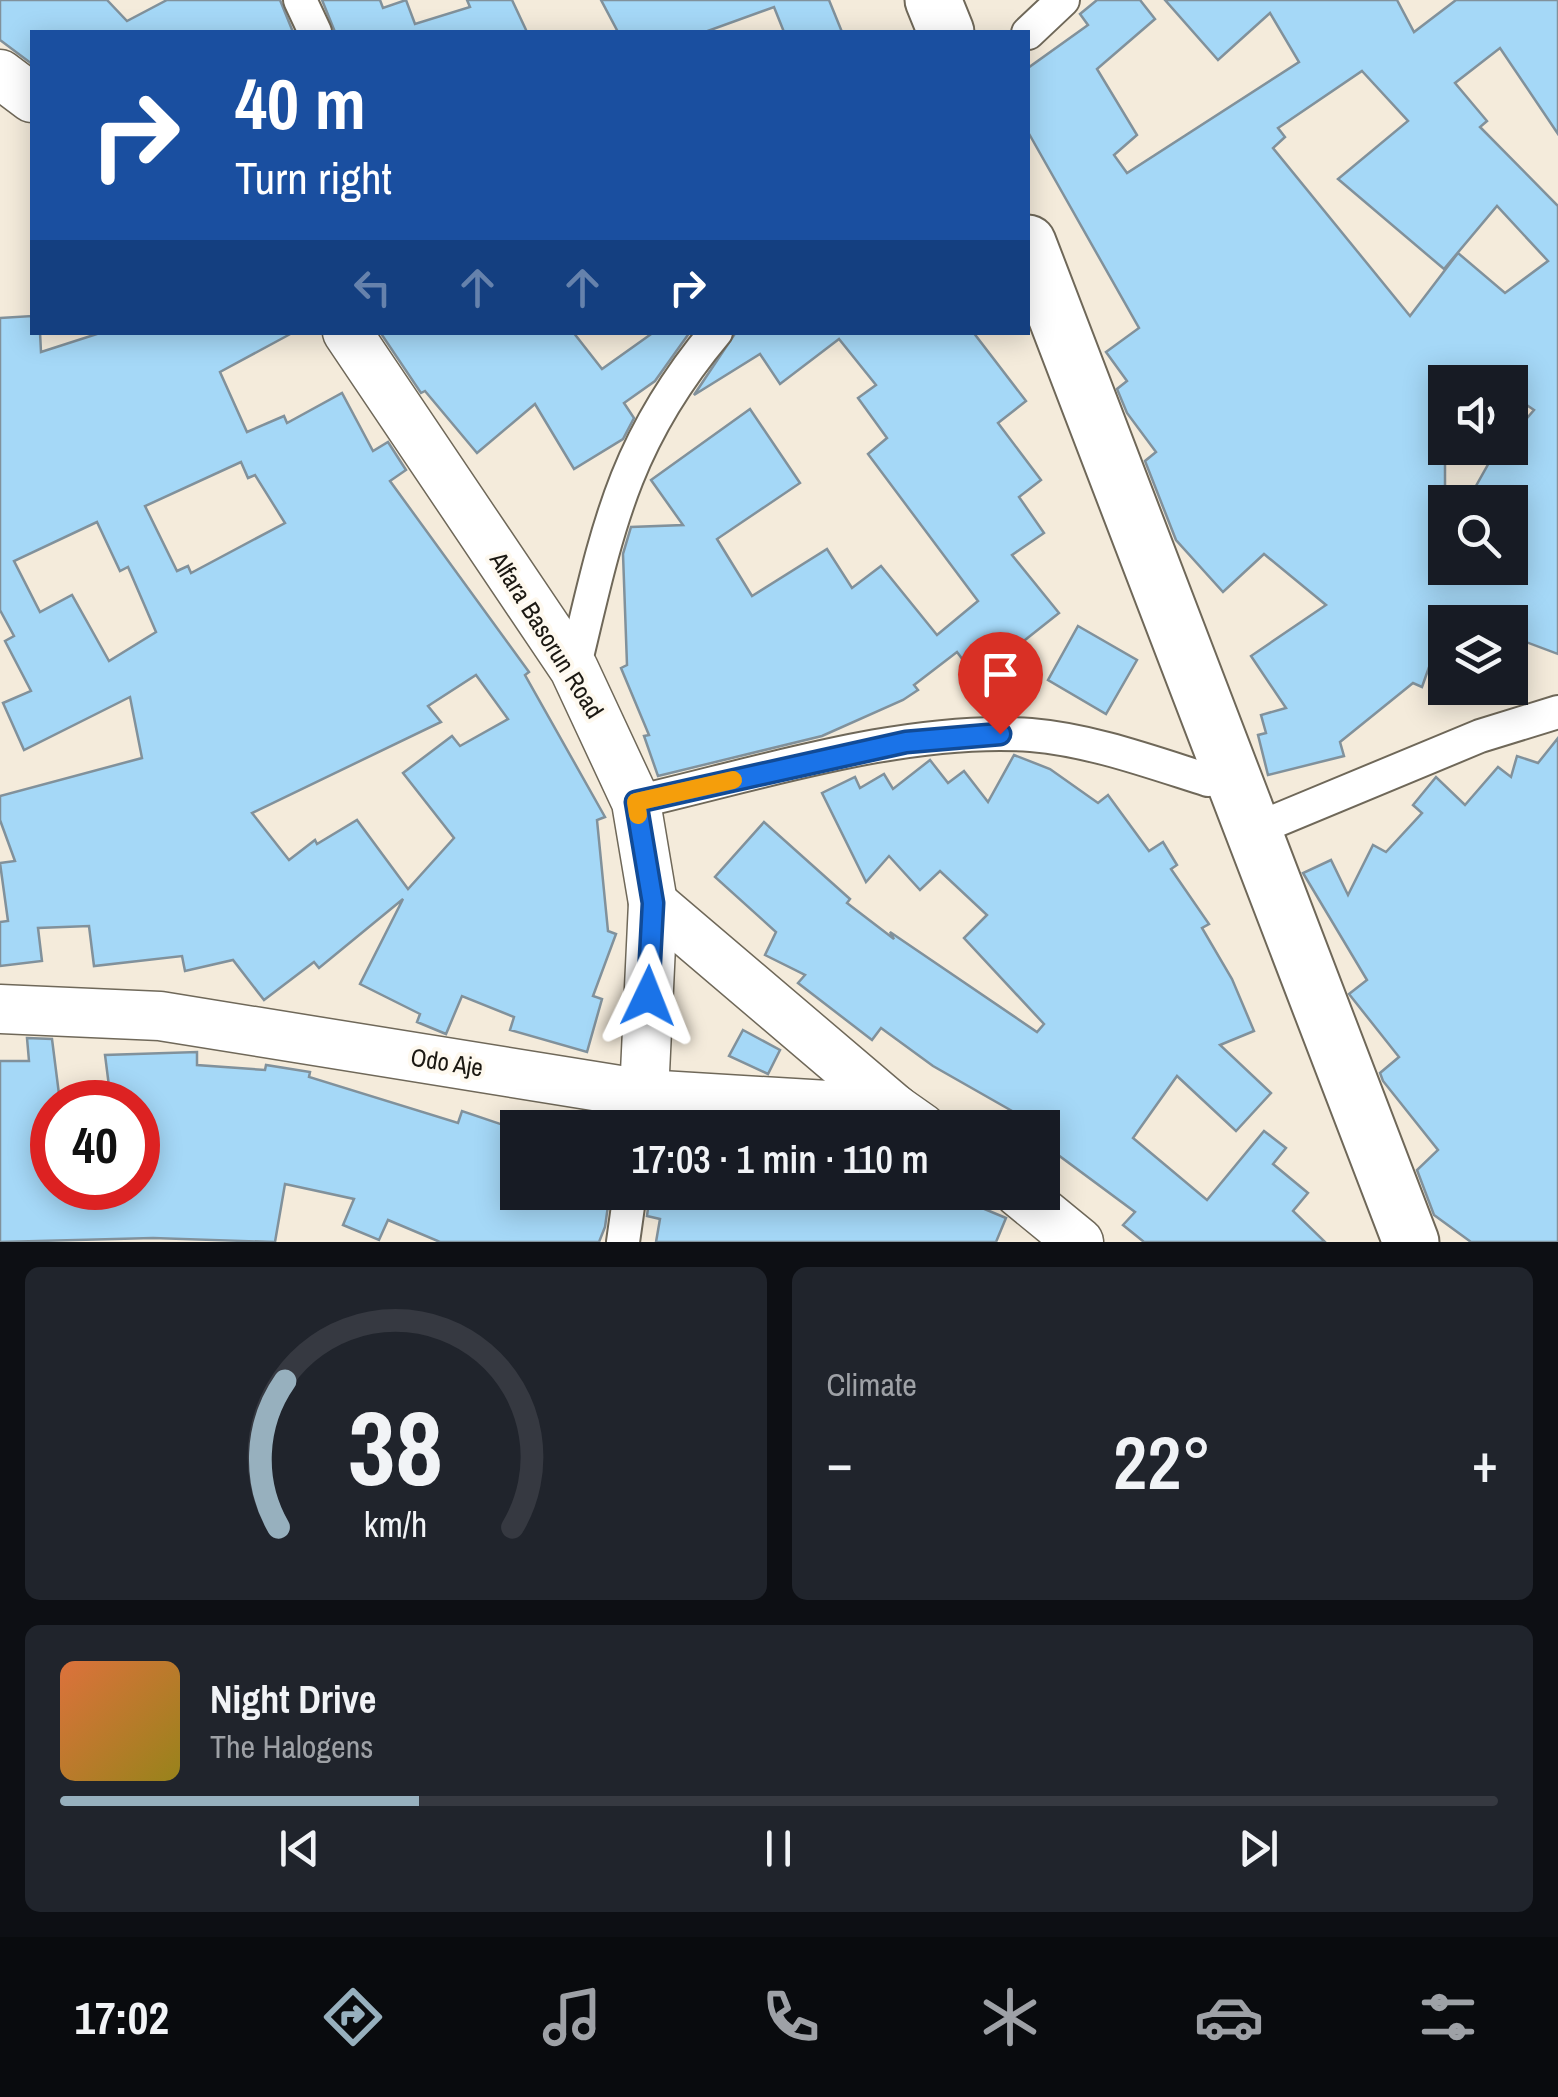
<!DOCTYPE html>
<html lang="en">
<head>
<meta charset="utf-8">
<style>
	:root { --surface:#171b24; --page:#20242c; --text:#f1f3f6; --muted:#9ea1a6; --line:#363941; --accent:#97b0be }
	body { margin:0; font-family:"Archivo Narrow",sans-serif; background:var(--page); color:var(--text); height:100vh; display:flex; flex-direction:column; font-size:38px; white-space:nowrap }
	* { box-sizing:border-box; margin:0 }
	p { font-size:32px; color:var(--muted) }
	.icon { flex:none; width:55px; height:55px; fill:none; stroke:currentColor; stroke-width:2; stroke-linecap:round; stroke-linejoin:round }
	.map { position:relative; height:1242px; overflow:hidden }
	.sheet { display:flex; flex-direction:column; gap:25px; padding:25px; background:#0d0f14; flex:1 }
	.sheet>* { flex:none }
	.guide { position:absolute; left:30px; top:30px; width:1000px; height:305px; border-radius:0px; box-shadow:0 5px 25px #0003; background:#1a4fa0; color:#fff; overflow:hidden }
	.controls { position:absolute; left:1428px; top:365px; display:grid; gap:20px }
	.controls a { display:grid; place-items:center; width:100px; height:100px; border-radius:0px; background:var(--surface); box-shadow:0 5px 25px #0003; font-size:50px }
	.speed { position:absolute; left:30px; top:1080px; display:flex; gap:20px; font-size:50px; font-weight:700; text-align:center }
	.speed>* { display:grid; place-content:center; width:130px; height:130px; border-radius:50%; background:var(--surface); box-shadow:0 5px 25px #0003; line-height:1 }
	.speed .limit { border:15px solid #d22; background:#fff; color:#111 }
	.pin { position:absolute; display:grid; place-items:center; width:85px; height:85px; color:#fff; margin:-102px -42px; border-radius:50% 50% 50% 0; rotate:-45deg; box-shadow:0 0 10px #0007 }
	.pin .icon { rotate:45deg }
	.me { position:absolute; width:110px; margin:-55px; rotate:2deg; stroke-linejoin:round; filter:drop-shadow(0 0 8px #0008) }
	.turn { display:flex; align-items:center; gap:35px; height:210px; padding:0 40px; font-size:45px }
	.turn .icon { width:130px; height:130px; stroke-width:2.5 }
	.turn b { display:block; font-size:70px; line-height:85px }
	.lanes { display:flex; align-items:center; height:95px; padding:0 40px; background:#0003; justify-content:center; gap:50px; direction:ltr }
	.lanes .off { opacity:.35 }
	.big { font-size:75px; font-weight:600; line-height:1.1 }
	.sheet .tile { flex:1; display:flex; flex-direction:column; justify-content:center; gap:15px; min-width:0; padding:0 35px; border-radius:15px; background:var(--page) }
	.sheet .dial { align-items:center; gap:0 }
	.dial svg { height:260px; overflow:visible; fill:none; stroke:var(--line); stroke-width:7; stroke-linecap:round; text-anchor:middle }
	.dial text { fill:var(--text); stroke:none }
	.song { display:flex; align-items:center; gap:30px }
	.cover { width:120px; height:120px; border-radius:15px; background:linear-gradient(135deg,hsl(20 70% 55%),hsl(50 70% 35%)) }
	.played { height:10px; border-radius:5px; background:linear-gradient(90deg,var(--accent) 25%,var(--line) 25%) }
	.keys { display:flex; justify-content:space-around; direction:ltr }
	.heat { display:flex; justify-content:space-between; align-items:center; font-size:55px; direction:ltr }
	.sheet .tiles { flex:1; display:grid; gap:25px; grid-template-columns:1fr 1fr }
	.tile:last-child { grid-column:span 2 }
	.trip { position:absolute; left:500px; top:1110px; width:560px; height:100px; border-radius:0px; background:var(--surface); box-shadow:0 5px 25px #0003; font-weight:600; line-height:100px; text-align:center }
	.tab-bar { display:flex; height:160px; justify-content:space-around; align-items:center; background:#090b0e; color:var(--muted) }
	.tab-bar .icon { width:70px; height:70px }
	.tab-bar .active { color:var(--accent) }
	.tab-bar b { font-size:45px; color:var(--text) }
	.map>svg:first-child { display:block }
	.building { fill:#a5d8f7; stroke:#81919b; stroke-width:2.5; fill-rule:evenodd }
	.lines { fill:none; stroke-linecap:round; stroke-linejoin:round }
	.street-casing { stroke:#6f6859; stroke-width:36 }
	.secondary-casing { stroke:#6f6859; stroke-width:51 }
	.highway-casing { stroke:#6f6859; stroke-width:59 }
	.street { stroke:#fff; stroke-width:32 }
	.secondary { stroke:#fff; stroke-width:48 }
	.highway { stroke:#fff; stroke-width:55 }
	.route-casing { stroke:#114b97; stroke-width:25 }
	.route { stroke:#1a73e8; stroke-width:18 }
	.slow { stroke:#f59e0b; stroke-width:18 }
	.labels { text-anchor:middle; stroke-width:8; stroke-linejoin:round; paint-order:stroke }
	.street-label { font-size:25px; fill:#1b1812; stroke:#fef9ef }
</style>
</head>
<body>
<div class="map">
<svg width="1558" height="1242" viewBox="0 0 1558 1242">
	<rect width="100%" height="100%" fill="#f4ebdb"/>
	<g class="building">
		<path d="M 0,0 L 107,0 L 127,21 L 167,0 L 280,0 L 293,32 L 32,32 L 32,64 L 0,40 Z"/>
		<path d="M 322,0 L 380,0 L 383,8 L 406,0 L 415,24 L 470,7 L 467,0 L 512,0 L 527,32 L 335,32 Z"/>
		<path d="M 601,0 L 829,0 L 842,32 L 784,32 L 774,7 L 705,32 L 618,32 Z"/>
		<path d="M 1097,0 L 1140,0 L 1155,19 L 1097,69 L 1137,135 L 1114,155 L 1127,173 L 1299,62 L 1270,13 L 1218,60 L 1165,0 L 1397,0 L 1414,32 L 1456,0 L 1558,0 L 1558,134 L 1500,48 L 1455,83 L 1487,121 L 1480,127 L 1558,206 L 1558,654 L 1510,636 L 1510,622 L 1445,622 L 1422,687 L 1413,683 L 1340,742 L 1344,756 L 1268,775 L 1258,735 L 1266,733 L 1261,715 L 1286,708 L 1251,656 L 1326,605 L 1264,554 L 1223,592 L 1176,540 L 1145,461 L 1156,452 L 1127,413 L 1117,389 L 1127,381 L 1106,352 L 1139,328 L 1028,132 L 1028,68 L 1088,25 L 1080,14 ZM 1362,71 L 1408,121 L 1338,179 L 1444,269 L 1497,206 L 1548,261 L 1505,293 L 1458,253 L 1410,316 L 1273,148 L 1285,137 L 1278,128 ZM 1445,382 L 1510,382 L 1510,394 L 1534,410 L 1510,438 L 1510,448 L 1502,448 L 1490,461 L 1467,502 L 1510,502 L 1510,568 L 1445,568 Z"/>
		<path d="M 32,316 L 32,332 L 40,332 L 41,352 L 103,332 L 294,332 L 220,372 L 247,432 L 284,416 L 287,423 L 342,393 L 373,451 L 388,442 L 406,470 L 390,481 L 529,672 L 525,675 L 605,817 L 597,820 L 608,931 L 616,934 L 593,996 L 602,999 L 587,1052 L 510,1030 L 514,1017 L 462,996 L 446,1034 L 417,1022 L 420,1014 L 360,984 L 403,899 L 319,968 L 314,962 L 264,1000 L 233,960 L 185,971 L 182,956 L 94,966 L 89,926 L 38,928 L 42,961 L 0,966 L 0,922 L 8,921 L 0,863 L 15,861 L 0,820 L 0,796 L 142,758 L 130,697 L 24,750 L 3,703 L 31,691 L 5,641 L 14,636 L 0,610 L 0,318 ZM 241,462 L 248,478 L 255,475 L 285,523 L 191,573 L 188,566 L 177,571 L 145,506 ZM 97,522 L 120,571 L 128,567 L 156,632 L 109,661 L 72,595 L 40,612 L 14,561 ZM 476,675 L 508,719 L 460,746 L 452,736 L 403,773 L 454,838 L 408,889 L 357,820 L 317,844 L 315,840 L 289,860 L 252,813 L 441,722 L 428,706 Z"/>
		<path d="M 380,332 L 573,332 L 602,369 L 654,332 L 690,332 L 655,381 L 624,403 L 634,418 L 623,439 L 574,469 L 535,404 L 477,453 L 425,391 L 421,393 Z"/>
		<path d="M 736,332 L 973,332 L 1026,401 L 998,423 L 1041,480 L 1019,497 L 1044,533 L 1012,555 L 1059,613 L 1011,651 L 1003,641 L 969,668 L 957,652 L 914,685 L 918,690 L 903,700 L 822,736 L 658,776 L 644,736 L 649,735 L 621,668 L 627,665 L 623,554 L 631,527 L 683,525 L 651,480 L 750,409 L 800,483 L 717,539 L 752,596 L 827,549 L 852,588 L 881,566 L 937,635 L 978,601 L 868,454 L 887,438 L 858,398 L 876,385 L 839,339 L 780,384 L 760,354 L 694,395 Z"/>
		<path d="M 1078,626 L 1137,660 L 1106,714 L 1048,680 Z"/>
		<path d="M 1558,738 L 1558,1242 L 1471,1242 L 1434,1215 L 1417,1170 L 1438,1150 L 1383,1081 L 1380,1073 L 1399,1057 L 1349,994 L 1367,980 L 1303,873 L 1331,860 L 1348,895 L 1373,845 L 1386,852 L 1422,813 L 1413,805 L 1436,777 L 1465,805 L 1498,767 L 1511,777 L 1517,756 L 1538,763 Z"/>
		<path d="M 1014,755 L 1050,769 L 1098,803 L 1108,795 L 1149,851 L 1163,842 L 1177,865 L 1171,869 L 1209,924 L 1202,928 L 1232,979 L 1254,1031 L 1220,1045 L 1271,1093 L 1236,1131 L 1177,1076 L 1133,1138 L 1207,1200 L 1264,1131 L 1286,1148 L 1273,1164 L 1308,1193 L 1293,1211 L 1325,1242 L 1144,1242 L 1123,1225 L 1135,1212 L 1042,1143 L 1042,1128 L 933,1066 L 881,1028 L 872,1040 L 798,983 L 805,975 L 765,955 L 776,932 L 715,877 L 764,822 L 850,899 L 847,903 L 894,939 L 890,932 L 1037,1032 L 1044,1024 L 964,938 L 987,915 L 940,871 L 920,890 L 889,856 L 866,882 L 822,793 L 855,777 L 860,788 L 884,774 L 893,789 L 930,760 L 948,783 L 964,771 L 988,802 Z"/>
		<path d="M 743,1030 L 780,1050 L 768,1074 L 729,1056 Z"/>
		<path d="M 27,1038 L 52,1039 L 60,1102 L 52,1102 L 52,1188 L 138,1188 L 138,1102 L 111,1102 L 105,1055 L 197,1052 L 197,1065 L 265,1070 L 266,1065 L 310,1072 L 309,1077 L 458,1123 L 462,1111 L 518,1130 L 518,1192 L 610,1192 L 605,1227 L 599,1242 L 440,1242 L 388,1220 L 379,1240 L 343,1225 L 354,1199 L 285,1184 L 275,1242 L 153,1238 L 0,1242 L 0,1061 L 29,1061 Z"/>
		<path d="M 650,1192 L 846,1192 L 874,1203 L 879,1192 L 944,1192 L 1006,1218 L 996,1242 L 656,1242 L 660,1219 L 647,1216 Z"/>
	</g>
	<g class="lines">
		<g class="street-casing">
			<g id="street">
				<path d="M 300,0 L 315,32"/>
				<path d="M 1028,33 L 1063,0"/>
				<path d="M 574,669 C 607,532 622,444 716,332"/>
				<path d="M 636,802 C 758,774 906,726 1031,735 C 1091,740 1151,762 1208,780"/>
				<path d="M 1256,829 L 1480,736 L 1558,712"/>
				<path d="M 640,1128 L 644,1094"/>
				<path d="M 623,1242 L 630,1192"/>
			</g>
		</g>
		<g class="secondary-casing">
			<g id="secondary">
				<path d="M 0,74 L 32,98"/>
				<path d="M 347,332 L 574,669 L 636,802 L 653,903 L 644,1094"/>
				<path d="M 653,903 L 895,1109"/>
				<path d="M 0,1009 L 160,1016 L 644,1094 L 895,1109 L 922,1128"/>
				<path d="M 1018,1192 L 1079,1242"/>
			</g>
		</g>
		<g class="highway-casing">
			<g id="highway">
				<path d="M 933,0 L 946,32"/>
				<path d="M 1028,243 L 1411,1242"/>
			</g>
		</g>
		<use href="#street" class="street"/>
		<use href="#secondary" class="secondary"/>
		<use href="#highway" class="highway"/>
	</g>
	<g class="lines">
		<g class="route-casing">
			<path id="route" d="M 648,996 L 653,903 L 636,802 L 906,742 L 1000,734"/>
		</g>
		<use href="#route" class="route"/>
		<path class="slow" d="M 638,815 L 636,802 L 733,780"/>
	</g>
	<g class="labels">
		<g class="street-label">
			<text transform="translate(547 635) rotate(58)" y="9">Alfara Basorun Road</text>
			<text transform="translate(447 1062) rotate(9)" y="9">Odo Aje</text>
		</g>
	</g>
</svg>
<div class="controls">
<a><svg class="icon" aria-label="sound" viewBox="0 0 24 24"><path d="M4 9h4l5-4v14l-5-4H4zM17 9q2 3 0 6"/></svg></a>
<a><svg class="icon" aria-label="search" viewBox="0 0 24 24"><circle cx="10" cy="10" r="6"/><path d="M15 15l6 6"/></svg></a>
<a><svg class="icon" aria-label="layers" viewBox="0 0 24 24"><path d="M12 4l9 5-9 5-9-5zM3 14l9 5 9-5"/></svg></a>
</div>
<div class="speed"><div class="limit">40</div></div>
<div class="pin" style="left:1000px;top:734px;background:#d93025"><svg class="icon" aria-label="arrive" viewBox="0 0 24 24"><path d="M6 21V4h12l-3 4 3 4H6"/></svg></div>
<svg class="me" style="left:648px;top:996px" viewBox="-20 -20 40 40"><path d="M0-17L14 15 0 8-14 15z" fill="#1a73e8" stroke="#fff" stroke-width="4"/></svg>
<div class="trip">17:03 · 1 min · 110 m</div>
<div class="guide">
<div class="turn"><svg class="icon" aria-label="right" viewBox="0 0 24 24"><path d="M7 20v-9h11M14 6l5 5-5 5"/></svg><div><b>40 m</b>Turn right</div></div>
<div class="lanes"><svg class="icon off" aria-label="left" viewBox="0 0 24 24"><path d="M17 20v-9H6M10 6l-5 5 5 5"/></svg><svg class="icon off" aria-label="ahead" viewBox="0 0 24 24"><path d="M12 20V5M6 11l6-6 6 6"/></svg><svg class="icon off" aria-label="ahead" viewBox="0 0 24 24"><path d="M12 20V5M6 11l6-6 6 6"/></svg><svg class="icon" aria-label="right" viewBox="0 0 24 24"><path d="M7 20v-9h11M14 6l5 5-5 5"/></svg></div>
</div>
</div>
<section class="sheet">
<div class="tiles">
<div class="tile dial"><svg viewBox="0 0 100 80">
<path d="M14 69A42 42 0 1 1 86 69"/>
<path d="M14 69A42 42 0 0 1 16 24" stroke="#97b0be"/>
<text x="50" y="56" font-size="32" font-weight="700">38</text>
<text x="50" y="72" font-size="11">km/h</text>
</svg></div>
<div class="tile"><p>Climate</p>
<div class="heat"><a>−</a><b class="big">22°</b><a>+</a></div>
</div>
<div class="tile">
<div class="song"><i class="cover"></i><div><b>Night Drive</b><p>The Halogens</p></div></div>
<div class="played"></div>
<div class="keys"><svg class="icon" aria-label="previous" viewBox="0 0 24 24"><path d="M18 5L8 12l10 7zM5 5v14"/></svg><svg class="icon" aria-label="pause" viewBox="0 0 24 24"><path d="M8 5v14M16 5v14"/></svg><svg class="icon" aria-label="next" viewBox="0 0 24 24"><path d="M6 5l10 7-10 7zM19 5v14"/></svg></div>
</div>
</div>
</section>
<nav class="tab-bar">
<b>17:02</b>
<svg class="icon active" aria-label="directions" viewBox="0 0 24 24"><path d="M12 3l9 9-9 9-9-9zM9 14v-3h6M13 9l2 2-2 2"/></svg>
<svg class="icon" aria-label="music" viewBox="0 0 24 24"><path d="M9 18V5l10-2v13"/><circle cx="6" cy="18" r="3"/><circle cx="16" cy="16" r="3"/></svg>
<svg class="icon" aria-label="phone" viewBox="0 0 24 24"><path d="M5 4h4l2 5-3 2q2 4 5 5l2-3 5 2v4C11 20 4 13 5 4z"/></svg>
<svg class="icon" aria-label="climate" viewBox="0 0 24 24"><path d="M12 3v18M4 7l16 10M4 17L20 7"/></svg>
<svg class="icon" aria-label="car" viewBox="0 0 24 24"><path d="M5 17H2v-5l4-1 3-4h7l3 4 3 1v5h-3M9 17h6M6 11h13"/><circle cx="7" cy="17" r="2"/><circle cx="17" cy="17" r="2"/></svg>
<svg class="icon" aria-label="filters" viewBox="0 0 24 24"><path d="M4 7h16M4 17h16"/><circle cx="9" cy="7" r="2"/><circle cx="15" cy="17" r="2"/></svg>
</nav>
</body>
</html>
